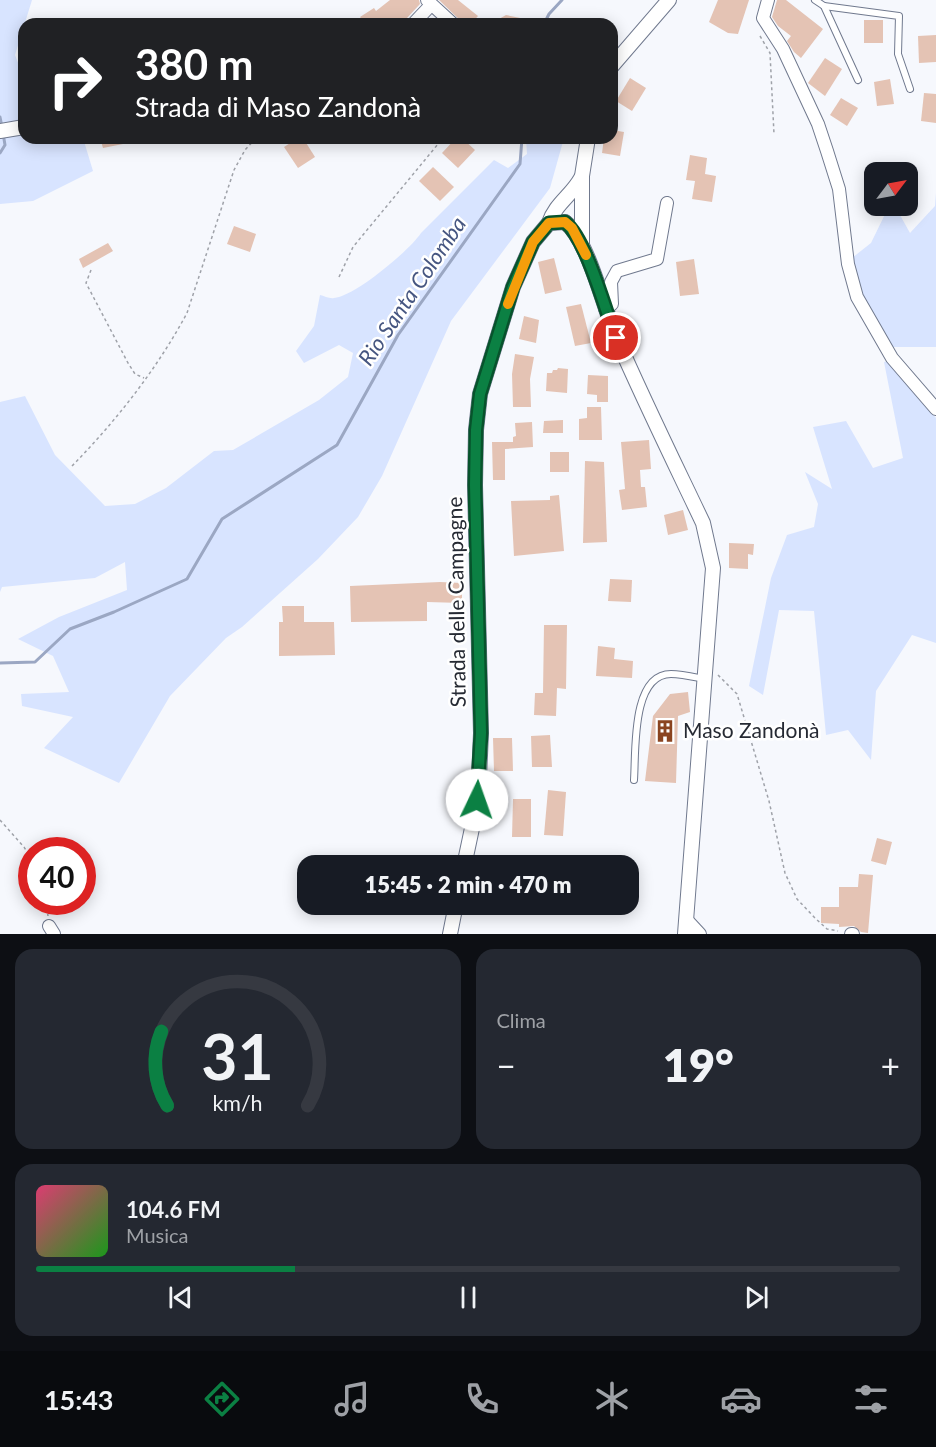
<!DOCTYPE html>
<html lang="it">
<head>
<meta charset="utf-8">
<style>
	:root { --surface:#171b24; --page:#242831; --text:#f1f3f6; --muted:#9ea1a6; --line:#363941; --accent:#0b8043 }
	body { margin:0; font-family:Lato,sans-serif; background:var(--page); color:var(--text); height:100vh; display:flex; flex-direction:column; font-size:22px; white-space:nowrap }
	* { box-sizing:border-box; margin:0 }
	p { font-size:20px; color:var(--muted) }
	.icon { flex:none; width:33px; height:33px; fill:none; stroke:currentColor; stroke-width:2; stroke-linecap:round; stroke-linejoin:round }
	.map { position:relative; height:934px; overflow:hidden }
	.drawer { display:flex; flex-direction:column; gap:15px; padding:15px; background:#0d0f14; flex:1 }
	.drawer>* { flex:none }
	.hud { position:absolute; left:18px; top:18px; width:600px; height:126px; border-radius:18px; box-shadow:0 3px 15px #0003; background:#202124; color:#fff; overflow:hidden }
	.needle { width:39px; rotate:58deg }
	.controls { position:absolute; left:864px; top:162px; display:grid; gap:12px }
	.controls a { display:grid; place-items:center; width:54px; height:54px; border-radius:12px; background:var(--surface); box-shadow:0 3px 15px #0003; font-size:30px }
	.speed { position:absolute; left:18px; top:837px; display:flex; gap:12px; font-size:30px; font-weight:700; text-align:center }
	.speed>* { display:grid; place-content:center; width:78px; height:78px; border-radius:50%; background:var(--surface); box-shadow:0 3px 15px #0003; line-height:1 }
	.speed .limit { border:9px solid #d22; background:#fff; color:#111 }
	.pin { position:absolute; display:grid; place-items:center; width:51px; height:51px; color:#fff; margin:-26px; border:3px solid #fff; border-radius:50%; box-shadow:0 2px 6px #0007 }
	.me { position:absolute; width:66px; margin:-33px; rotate:3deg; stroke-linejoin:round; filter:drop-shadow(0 0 4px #0008) }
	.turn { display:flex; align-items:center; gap:21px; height:126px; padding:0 18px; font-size:27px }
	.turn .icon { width:78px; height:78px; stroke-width:2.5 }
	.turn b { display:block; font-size:42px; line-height:51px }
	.big { font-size:45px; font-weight:800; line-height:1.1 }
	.drawer .widget { flex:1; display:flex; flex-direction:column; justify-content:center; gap:9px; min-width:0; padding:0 21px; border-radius:18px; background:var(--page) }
	.drawer .dial { align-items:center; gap:0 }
	.dial svg { height:156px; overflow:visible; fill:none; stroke:var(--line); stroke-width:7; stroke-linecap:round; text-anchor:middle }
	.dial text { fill:var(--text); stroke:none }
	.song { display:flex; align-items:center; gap:18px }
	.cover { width:72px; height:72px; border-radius:9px; background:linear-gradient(135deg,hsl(340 70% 55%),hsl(120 70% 35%)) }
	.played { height:6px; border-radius:3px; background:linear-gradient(90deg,var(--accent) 30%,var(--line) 30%) }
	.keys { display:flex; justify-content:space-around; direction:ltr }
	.heat { display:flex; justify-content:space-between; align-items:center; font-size:33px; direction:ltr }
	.drawer .tiles { flex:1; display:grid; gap:15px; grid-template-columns:1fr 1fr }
	.widget:last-child { grid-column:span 2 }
	.trip { position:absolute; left:297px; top:855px; width:342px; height:60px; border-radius:18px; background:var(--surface); box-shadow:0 3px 15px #0003; font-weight:800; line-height:60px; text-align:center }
	.dock { display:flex; height:96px; justify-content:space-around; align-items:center; background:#090b0e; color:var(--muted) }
	.dock .icon { width:42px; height:42px }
	.dock .selected { color:var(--accent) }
	.dock b { font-size:27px; color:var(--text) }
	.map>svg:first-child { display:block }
	.green { fill:#d8e4ff }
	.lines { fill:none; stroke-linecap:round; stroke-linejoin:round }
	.stream { stroke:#9ba7c3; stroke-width:3 }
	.building { fill:#e4c3b4 }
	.service-casing { stroke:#70798e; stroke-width:8 }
	.minor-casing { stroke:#70798e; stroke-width:14 }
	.tertiary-casing { stroke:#70798e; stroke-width:16 }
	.path { stroke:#9fa2a9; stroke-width:1.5; stroke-dasharray:3 3; stroke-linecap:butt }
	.service { stroke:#fff; stroke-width:6 }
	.minor { stroke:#fff; stroke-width:12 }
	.tertiary { stroke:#fff; stroke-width:14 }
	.route-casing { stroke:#07532c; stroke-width:15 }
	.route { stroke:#0b8043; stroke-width:10 }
	.slow { stroke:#f59e0b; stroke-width:10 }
	.labels { text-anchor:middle; stroke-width:5; stroke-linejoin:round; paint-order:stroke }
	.street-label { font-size:21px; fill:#262a33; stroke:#fff }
	.poi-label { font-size:21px; fill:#262a33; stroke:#fff; text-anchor:start }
	.water-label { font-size:22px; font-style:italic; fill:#465681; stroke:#fff }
</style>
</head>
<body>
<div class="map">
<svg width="936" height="934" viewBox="0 0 936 934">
	<rect width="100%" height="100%" fill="#f6f8fd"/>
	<g class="green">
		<path d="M 0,0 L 32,0 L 15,55 L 24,78 L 24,138 L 83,138 L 93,171 L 33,201 L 0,204 Z"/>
		<path d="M 526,138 L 564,138 L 550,188 L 451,321 L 382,476 L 358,517 L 318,559 L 242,627 L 226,638 L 170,696 L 119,783 L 44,748 L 73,717 L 22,706 L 21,694 L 69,692 L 53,656 L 18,639 L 59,617 L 127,590 L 125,562 L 95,578 L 2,587 L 0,592 L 0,402 L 25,396 L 55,455 L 105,506 L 135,504 L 166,488 L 214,451 L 233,450 L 319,400 L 348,377 L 353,353 L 339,345 L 304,363 L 296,351 L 314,326 L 320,295 C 324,296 330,299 334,298 C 354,297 410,250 421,233 L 494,160 L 508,168 L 527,154 Z"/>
		<path d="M 936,193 L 936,347 L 881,347 L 854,302 L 852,258 L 871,243 L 889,206 L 895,206 L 910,233 L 935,206 Z"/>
		<path d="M 889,361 L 936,418 L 936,643 L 912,635 L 876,691 L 871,760 L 848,730 L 826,735 L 814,611 L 779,610 L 763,695 L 749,686 L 771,578 L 787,535 L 814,527 L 818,504 L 805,472 L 832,489 L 813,427 L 846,421 L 873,468 L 903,458 L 884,362 Z"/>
	</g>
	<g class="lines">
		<g class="stream">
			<path d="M 544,24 L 549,14 L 562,0"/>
			<path d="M 0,117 L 2,127"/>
			<path d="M 0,153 L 5,145 L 3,133"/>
			<path d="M 0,663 L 35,662 L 70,629 L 114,612 L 187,579 L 222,519 L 337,445 L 398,335 L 520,164 L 522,138"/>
		</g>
	</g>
	<g class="building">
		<path d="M 390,0 L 419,0 L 420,4 L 407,18 L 405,24 L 366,24 L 360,17 L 374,8 L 376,11 Z"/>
		<path d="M 439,0 L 458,0 L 478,16 L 471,24 L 464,24 Z"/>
		<path d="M 718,0 L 749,0 L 738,34 L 728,33 L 709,22 Z"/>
		<path d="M 777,0 L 786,0 L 823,29 L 801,58 L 794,52 L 787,41 L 791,36 L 778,26 L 772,17 Z"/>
		<path d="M 506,15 L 530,20 L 530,24 L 490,24 Z"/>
		<rect x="864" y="20" width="19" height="23"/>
		<path d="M 936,35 L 936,62 L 919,63 L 918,36 Z"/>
		<path d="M 825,58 L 842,69 L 825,96 L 808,83 Z"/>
		<path d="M 630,78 L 646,88 L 632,111 L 616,101 Z"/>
		<path d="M 890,79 L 894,104 L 877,106 L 874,82 Z"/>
		<path d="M 924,93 L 936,94 L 936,123 L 921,121 Z"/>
		<path d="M 841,98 L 858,108 L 847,126 L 830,115 Z"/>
		<path d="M 612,130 L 624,132 L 620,156 L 602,153 L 604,138 L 612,138 Z"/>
		<path d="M 100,138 L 132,138 L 133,142 L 103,148 Z"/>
		<path d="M 298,138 L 303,138 L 315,157 L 298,168 L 284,147 Z"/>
		<path d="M 456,138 L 462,138 L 475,150 L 458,168 L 442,153 Z"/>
		<path d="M 690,155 L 707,158 L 705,174 L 716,176 L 712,202 L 692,199 L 695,181 L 686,180 Z"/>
		<path d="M 433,167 L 454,187 L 440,201 L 419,181 Z"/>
		<path d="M 234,226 L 256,234 L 250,252 L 227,244 Z"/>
		<path d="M 108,243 L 113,251 L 83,268 L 79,259 Z"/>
		<path d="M 554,258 L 562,290 L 545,294 L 538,262 Z"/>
		<path d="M 694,259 L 699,294 L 680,296 L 676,262 Z"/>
		<path d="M 581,304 L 591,343 L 575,346 L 566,307 Z"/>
		<path d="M 524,316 L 539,320 L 536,343 L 519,339 Z"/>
		<path d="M 515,354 L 534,357 L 530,379 L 531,407 L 513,407 L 512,374 Z"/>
		<path d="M 558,368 L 568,369 L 567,393 L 546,391 L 547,373 L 552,373 L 553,370 L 557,370 Z"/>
		<path d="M 588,375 L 608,376 L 608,402 L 597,402 L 597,395 L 587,394 Z"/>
		<path d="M 587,407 L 601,407 L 602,440 L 579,440 L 579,419 L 587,418 Z"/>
		<path d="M 563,420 L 563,433 L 543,433 L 544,421 Z"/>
		<path d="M 532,422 L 533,447 L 505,449 L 505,480 L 493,480 L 492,442 L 513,442 L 513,437 L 516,436 L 515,423 Z"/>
		<path d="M 649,440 L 651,469 L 640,470 L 641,487 L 645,487 L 647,507 L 622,510 L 619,490 L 625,489 L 621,442 Z"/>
		<rect x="550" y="452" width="19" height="20"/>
		<path d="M 585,461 L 604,462 L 607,542 L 583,543 Z"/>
		<path d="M 559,495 L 564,551 L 514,556 L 511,501 L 550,500 L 550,496 Z"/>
		<path d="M 683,510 L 688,530 L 668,535 L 664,515 Z"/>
		<path d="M 729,543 L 754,544 L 753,555 L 748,554 L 748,569 L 729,568 Z"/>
		<path d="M 610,579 L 632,580 L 631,602 L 608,601 Z"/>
		<path d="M 440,582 L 462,583 L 462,603 L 427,602 L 427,621 L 351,622 L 350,586 Z"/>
		<path d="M 282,606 L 304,606 L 304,622 L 334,622 L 335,655 L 279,656 L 279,622 L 283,622 Z"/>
		<path d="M 544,625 L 567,625 L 566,689 L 557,688 L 556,716 L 534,715 L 535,693 L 543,693 Z"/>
		<path d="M 598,646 L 615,648 L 614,659 L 633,661 L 632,678 L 596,676 Z"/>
		<path d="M 688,692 L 690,712 L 678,716 L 676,783 L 645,781 L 653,716 L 670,694 Z"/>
		<path d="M 550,735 L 552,767 L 532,767 L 531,736 Z"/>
		<path d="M 493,738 L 512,738 L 513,771 L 494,771 Z"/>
		<path d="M 548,790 L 566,792 L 563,836 L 544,835 Z"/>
		<path d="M 513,799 L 531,799 L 531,837 L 512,837 Z"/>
		<path d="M 877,838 L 892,842 L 886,865 L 871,861 Z"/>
		<path d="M 859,874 L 873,875 L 868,933 L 861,932 L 854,926 L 839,927 L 839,924 L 821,923 L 821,907 L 839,907 L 839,887 L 858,887 Z"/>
	</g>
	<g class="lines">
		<g class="service-casing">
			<g id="service">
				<path d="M 815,0 L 824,6 L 858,80"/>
				<path d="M 824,6 L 899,16 L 898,54 L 910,89"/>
				<path d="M 634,780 C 636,752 631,674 671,674 C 682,674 694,677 704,679"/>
			</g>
		</g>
		<g class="minor-casing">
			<g id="minor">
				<path d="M 427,0 L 453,24"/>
				<path d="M 768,0 L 763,18 L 783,49 L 818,124 L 827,151 L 839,189 L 848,264 L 857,297 L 892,358 L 936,409"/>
				<path d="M 413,24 L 431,5"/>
				<path d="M 605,309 L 612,304 L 611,282 L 617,271 L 657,259 L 667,203"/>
				<path d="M 687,920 L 700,934"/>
				<path d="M 49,926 L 54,934"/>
				<path d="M 851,934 L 853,934"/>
			</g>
		</g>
		<g class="tertiary-casing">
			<g id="tertiary">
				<path d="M 612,66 L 669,0"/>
				<path d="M 0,131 L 24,127"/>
				<path d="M 565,222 C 589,241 604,310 617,339 C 644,401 674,462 703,523 L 713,568 L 685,934"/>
				<path d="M 549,223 C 555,204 572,195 581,178"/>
				<path d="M 582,244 L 582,176 L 588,138"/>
				<path d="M 464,866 L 478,800 L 481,733 L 475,485 L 476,430 L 480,394 L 513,287 L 533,242 L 549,223 L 565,222"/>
				<path d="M 450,934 L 456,904"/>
			</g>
		</g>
		<g class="path">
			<path d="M 760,36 L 770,53 L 774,134"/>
			<path d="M 91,270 L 86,283 L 128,363 L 135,374 L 144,378"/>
			<path d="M 339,277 L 353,247 L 443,138"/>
			<path d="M 72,466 C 116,421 157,369 187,313 L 234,170 L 245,150 L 256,138"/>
			<path d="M 718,675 L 737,694 L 769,801 L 785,873 L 797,899 L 815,918 L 827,929 L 838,931"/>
			<path d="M 0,820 L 24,847 L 32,861"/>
			<path d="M 46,902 L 48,916"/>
		</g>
		<use href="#service" class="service"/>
		<use href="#minor" class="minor"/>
		<use href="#tertiary" class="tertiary"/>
	</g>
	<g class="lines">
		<g class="route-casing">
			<path id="route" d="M 477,800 L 481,733 L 475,485 L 476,430 L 480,394 L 513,287 L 533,242 L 549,223 L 565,222 C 587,240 605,310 616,338"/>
		</g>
		<use href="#route" class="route"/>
		<path class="slow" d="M 508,304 L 533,242 L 549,223 L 565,222 L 572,228 L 586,255"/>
	</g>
	<defs>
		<g id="building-bare" transform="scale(1.8)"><path d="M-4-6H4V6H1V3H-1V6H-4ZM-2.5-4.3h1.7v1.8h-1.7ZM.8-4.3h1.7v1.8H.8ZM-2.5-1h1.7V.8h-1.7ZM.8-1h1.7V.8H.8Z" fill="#8a4420" stroke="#fff" stroke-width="2.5" paint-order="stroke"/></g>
	</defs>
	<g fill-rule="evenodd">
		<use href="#building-bare" x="665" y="731"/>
	</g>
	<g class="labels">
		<g class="street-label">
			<text transform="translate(457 602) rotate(-91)" y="7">Strada delle Campagne</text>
		</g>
		<g class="poi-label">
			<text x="683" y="738">Maso Zandonà</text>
		</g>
		<g class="water-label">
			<text transform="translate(412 291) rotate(-56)" y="8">Rio Santa Colomba</text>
		</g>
	</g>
</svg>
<div class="controls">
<a><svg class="needle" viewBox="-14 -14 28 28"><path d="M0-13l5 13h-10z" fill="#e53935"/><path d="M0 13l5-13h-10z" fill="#9ea1a6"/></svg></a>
</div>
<div class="speed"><div class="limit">40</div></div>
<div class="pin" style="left:616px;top:338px;background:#d93025"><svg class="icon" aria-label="arrive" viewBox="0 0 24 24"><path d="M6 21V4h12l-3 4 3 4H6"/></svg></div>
<svg class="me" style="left:477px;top:800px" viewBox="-20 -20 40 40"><circle r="19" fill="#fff"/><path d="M0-13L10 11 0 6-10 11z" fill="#0b8043"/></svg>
<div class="trip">15:45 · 2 min · 470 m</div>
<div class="hud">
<div class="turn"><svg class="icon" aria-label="right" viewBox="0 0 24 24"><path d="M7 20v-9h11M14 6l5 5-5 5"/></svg><div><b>380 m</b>Strada di Maso Zandonà</div></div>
</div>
</div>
<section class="drawer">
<div class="tiles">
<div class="widget dial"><svg viewBox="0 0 100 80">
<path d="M14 69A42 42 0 1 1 86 69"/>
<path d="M14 69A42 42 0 0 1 11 31" stroke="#0b8043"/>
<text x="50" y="56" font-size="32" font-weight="700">31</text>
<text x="50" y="72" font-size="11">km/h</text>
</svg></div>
<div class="widget"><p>Clima</p>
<div class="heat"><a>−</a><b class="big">19°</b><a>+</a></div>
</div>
<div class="widget">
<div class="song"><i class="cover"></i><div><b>104.6 FM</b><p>Musica</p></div></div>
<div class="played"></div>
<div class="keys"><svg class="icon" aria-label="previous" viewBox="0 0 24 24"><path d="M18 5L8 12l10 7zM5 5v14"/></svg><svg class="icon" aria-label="pause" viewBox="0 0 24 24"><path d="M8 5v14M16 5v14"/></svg><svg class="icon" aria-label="next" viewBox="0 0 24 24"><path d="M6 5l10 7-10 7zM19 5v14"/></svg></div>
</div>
</div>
</section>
<nav class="dock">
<b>15:43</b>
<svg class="icon selected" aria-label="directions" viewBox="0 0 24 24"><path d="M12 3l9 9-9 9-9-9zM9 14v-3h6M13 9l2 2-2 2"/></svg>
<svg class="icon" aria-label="music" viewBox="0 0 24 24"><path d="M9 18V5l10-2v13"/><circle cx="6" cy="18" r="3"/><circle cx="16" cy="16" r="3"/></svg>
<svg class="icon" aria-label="phone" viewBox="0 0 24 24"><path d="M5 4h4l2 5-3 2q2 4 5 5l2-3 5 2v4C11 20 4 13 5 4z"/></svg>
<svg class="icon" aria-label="climate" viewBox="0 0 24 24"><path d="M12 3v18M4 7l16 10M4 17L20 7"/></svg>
<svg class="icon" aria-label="car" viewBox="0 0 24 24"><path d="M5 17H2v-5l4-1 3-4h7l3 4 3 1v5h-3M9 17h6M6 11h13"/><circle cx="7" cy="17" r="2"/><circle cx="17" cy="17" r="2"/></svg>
<svg class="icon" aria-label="filters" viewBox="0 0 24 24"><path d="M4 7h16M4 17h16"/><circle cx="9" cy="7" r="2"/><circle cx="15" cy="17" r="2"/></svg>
</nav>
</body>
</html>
